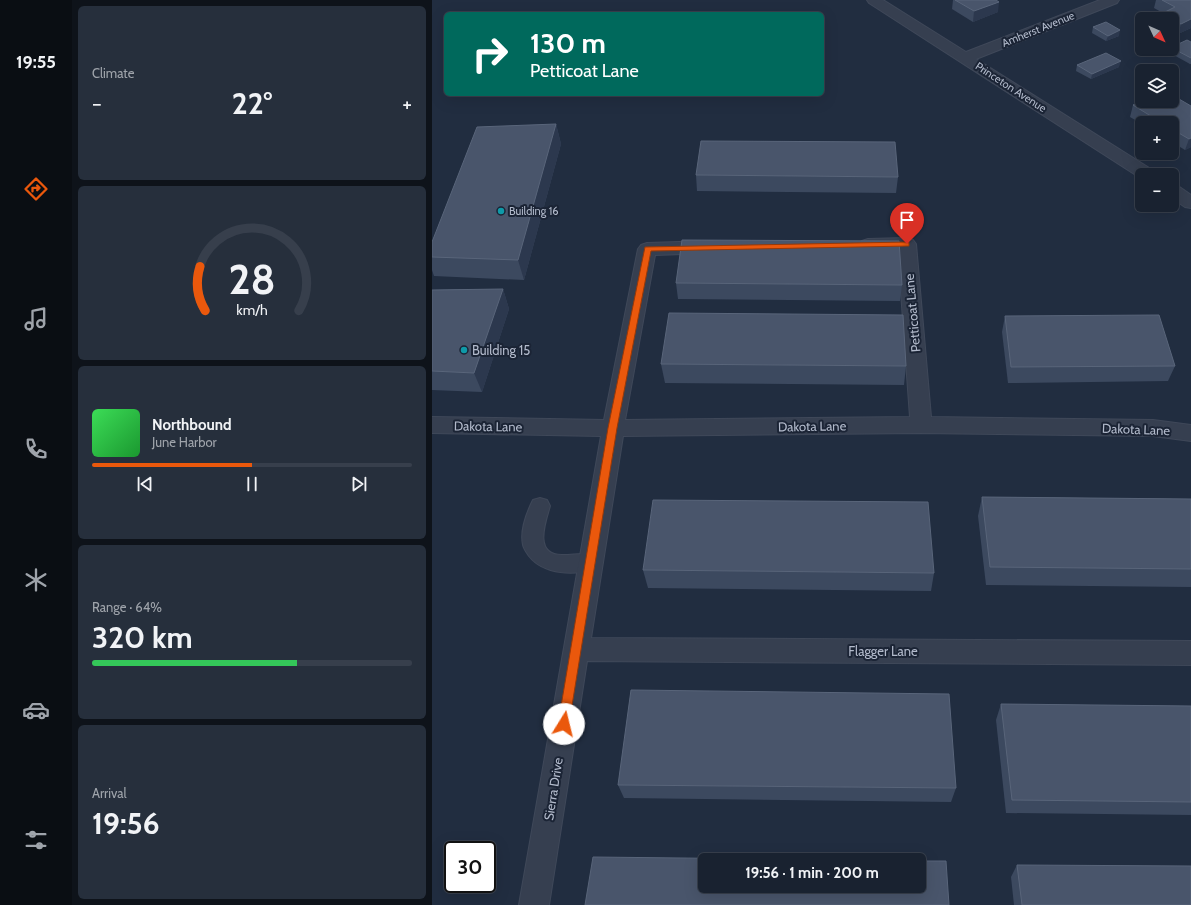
<!DOCTYPE html>
<html lang="en">
<head>
<meta charset="utf-8">
<style>
	:root { --surface:#192230; --page:#262f3c; --text:#f1f3f6; --muted:#9fa4ab; --line:#373f4c; --accent:#ea580c }
	body { margin:0; font-family:Cabin,sans-serif; background:var(--page); color:var(--text); height:100vh; display:flex; flex-direction:column; font-size:15px; white-space:nowrap }
	* { box-sizing:border-box; margin:0 }
	p { font-size:13px; color:var(--muted) }
	.icon { flex:none; width:22px; height:22px; fill:none; stroke:currentColor; stroke-width:2; stroke-linecap:round; stroke-linejoin:round }
	.map { position:relative; flex:1; overflow:hidden }
	.details { display:flex; flex-direction:column; gap:6px; padding:6px; background:#0e131a; width:360px }
	.details>* { flex:none }
	.top-card { position:absolute; left:12px; top:12px; width:380px; height:84px; border-radius:6px; box-shadow:0 4px 16px #0002,0 0 0 1px var(--line); background:#00695c; color:#fff; overflow:hidden }
	.needle { width:26px; rotate:134deg }
	.buttons { position:absolute; left:703px; top:12px; display:grid; gap:8px }
	.buttons a { display:grid; place-items:center; width:44px; height:44px; border-radius:6px; background:var(--surface); box-shadow:0 4px 16px #0002,0 0 0 1px var(--line); font-size:20px }
	.speed { position:absolute; left:12px; top:841px; display:flex; gap:8px; font-size:20px; font-weight:700; text-align:center }
	.speed>* { display:grid; place-content:center; width:52px; height:52px; border-radius:50%; background:var(--surface); box-shadow:0 4px 16px #0002,0 0 0 1px var(--line); line-height:1 }
	.speed .limit { border:2px solid #111; border-radius:6px; background:#fff; color:#111 }
	.pin { position:absolute; display:grid; place-items:center; width:34px; height:34px; color:#fff; margin:-41px -17px; border-radius:50% 50% 50% 0; rotate:-45deg; box-shadow:0 0 4px #0007 }
	.pin .icon { rotate:45deg }
	.me { position:absolute; width:44px; margin:-22px; rotate:9deg; stroke-linejoin:round; filter:drop-shadow(0 0 3px #0008) }
	.turn { display:flex; align-items:center; gap:14px; height:84px; padding:0 20px; font-size:18px }
	.turn .icon { width:52px; height:52px; stroke-width:2.5 }
	.turn b { display:block; font-size:28px; line-height:34px }
	.big { font-size:30px; font-weight:800; line-height:1.1 }
	.details .tile { flex:1; display:flex; flex-direction:column; justify-content:center; gap:6px; min-width:0; padding:0 14px; border-radius:6px; background:var(--page) }
	.details .dial { align-items:center; gap:0 }
	.dial svg { height:104px; overflow:visible; fill:none; stroke:var(--line); stroke-width:7; stroke-linecap:round; text-anchor:middle }
	.dial text { fill:var(--text); stroke:none }
	.song { display:flex; align-items:center; gap:12px }
	.cover { width:48px; height:48px; border-radius:6px; background:linear-gradient(135deg,hsl(130 70% 55%),hsl(130 70% 35%)) }
	.played { height:4px; border-radius:2px; background:linear-gradient(90deg,var(--accent) 50%,var(--line) 50%) }
	.keys { display:flex; justify-content:space-around; direction:ltr }
	.heat { display:flex; justify-content:space-between; align-items:center; font-size:22px; direction:ltr }
	.charge { height:6px; border-radius:3px; background:linear-gradient(90deg,#34c759 64%,var(--line) 0) }
	.trip { position:absolute; left:266px; top:853px; width:228px; height:40px; border-radius:6px; background:var(--surface); box-shadow:0 4px 16px #0002,0 0 0 1px var(--line); font-weight:800; line-height:40px; text-align:center }
	main { display:flex; flex:1; min-height:0 }
	.dock { display:flex; flex-direction:column; width:72px; justify-content:space-around; align-items:center; background:#0a0e13; color:var(--muted) }
	.dock .icon { width:28px; height:28px }
	.dock .active { color:var(--accent) }
	.dock b { font-size:18px; color:var(--text) }
	.map>svg:first-child { display:block }
	.lines { fill:none; stroke-linecap:round; stroke-linejoin:round }
	.service-casing { stroke:#3f4859; stroke-width:2 }
	.minor-casing { stroke:#3f4859; stroke-width:2 }
	.service { fill:#363f50; fill-rule:evenodd }
	.minor { fill:#363f50; fill-rule:evenodd }
	.wall { fill:#3c495f }
	.shaded-wall { fill:#2c384e }
	.building { fill:#49556b; stroke:#59657a }
	.route { fill:#ea580c; stroke:#983908 }
	.culture-dot { fill:#0f9aa8; stroke:#1b2435; stroke-width:1.5 }
	.labels { text-anchor:middle; stroke-width:4; stroke-linejoin:round; paint-order:stroke }
	.far-street-label { font-size:11px; fill:#b2bacb; stroke:#1b2435 }
	.far-poi-label { font-size:11px; fill:#b2bacb; stroke:#1b2435; text-anchor:start }
	.street-label { font-size:13px; fill:#b2bacb; stroke:#1b2435 }
	.poi-label { font-size:13px; fill:#b2bacb; stroke:#1b2435; text-anchor:start }
</style>
</head>
<body>
<main>
<nav class="dock">
<b>19:55</b>
<svg class="icon active" aria-label="directions" viewBox="0 0 24 24"><path d="M12 3l9 9-9 9-9-9zM9 14v-3h6M13 9l2 2-2 2"/></svg>
<svg class="icon" aria-label="music" viewBox="0 0 24 24"><path d="M9 18V5l10-2v13"/><circle cx="6" cy="18" r="3"/><circle cx="16" cy="16" r="3"/></svg>
<svg class="icon" aria-label="phone" viewBox="0 0 24 24"><path d="M5 4h4l2 5-3 2q2 4 5 5l2-3 5 2v4C11 20 4 13 5 4z"/></svg>
<svg class="icon" aria-label="climate" viewBox="0 0 24 24"><path d="M12 3v18M4 7l16 10M4 17L20 7"/></svg>
<svg class="icon" aria-label="car" viewBox="0 0 24 24"><path d="M5 17H2v-5l4-1 3-4h7l3 4 3 1v5h-3M9 17h6M6 11h13"/><circle cx="7" cy="17" r="2"/><circle cx="17" cy="17" r="2"/></svg>
<svg class="icon" aria-label="filters" viewBox="0 0 24 24"><path d="M4 7h16M4 17h16"/><circle cx="9" cy="7" r="2"/><circle cx="15" cy="17" r="2"/></svg>
</nav>
<section class="details">
<div class="tile"><p>Climate</p>
<div class="heat"><a>−</a><b class="big">22°</b><a>+</a></div>
</div>
<div class="tile dial"><svg viewBox="0 0 100 80">
<path d="M14 69A42 42 0 1 1 86 69"/>
<path d="M14 69A42 42 0 0 1 10 35" stroke="#ea580c"/>
<text x="50" y="56" font-size="32" font-weight="700">28</text>
<text x="50" y="72" font-size="11">km/h</text>
</svg></div>
<div class="tile">
<div class="song"><i class="cover"></i><div><b>Northbound</b><p>June Harbor</p></div></div>
<div class="played"></div>
<div class="keys"><svg class="icon" aria-label="previous" viewBox="0 0 24 24"><path d="M18 5L8 12l10 7zM5 5v14"/></svg><svg class="icon" aria-label="pause" viewBox="0 0 24 24"><path d="M8 5v14M16 5v14"/></svg><svg class="icon" aria-label="next" viewBox="0 0 24 24"><path d="M6 5l10 7-10 7zM19 5v14"/></svg></div>
</div>
<div class="tile"><p>Range · 64%</p><b class="big">320 km</b><div class="charge"></div></div>
<div class="tile"><p>Arrival</p><b class="big">19:56</b></div>
</section>
<div class="map">
<svg width="759" height="905" viewBox="0 0 759 905">
	<rect width="100%" height="100%" fill="#212d40"/>
	<g class="lines">
		<g class="service-casing">
			<path id="service" d="M 108,498 L 115,500 L 118,506 C 113,523 101,556 131,555 C 143,555 154,552 165,556 L 168,562 L 165,568 C 143,576 112,575 97,556 C 95,553 92,549 91,545 C 88,531 95,512 101,500 Z"/>
		</g>
		<g class="minor-casing">
			<g id="minor">
				<path d="M 435,0 L 451,0 L 534,52 L 668,0 L 687,0 L 685,3 L 544,59 L 722,171 L 724,175 L 710,175 L 710,179 L 437,3 Z"/>
				<path d="M 740,185 L 746,186 L 759,195 L 759,208 L 753,207 L 740,198 Z"/>
				<path d="M 475,238 L 481,240 L 484,244 L 499,417 L 721,420 L 759,425 L 759,441 L 721,436 L 489,433 L 191,436 L 159,638 L 759,641 L 759,665 L 155,661 L 117,905 L 87,905 L 169,436 L 0,433 L 0,417 L 172,420 L 206,249 L 209,245 L 215,243 L 280,241 L 286,243 L 289,247 L 286,251 L 280,253 L 223,255 L 193,420 L 478,417 L 466,250 L 436,251 L 430,249 L 427,245 L 430,241 L 436,239 Z"/>
			</g>
		</g>
		<use href="#service" class="service"/>
		<use href="#minor" class="minor"/>
	</g>
	<g class="wall">
		<path d="M 521,0 L 564,0 L 566,12 L 541,22 L 520,9 Z"/>
		<path d="M 724,0 L 759,0 L 759,28 L 746,34 L 740,31 L 740,19 L 727,19 L 729,14 L 731,13 L 722,8 Z"/>
		<path d="M 661,27 L 687,36 L 674,41 L 660,33 Z"/>
		<path d="M 759,42 L 759,64 L 758,64 L 738,53 L 739,49 L 740,49 L 740,47 Z"/>
		<path d="M 645,65 L 687,67 L 659,79 L 644,71 Z"/>
		<path d="M 740,103 L 759,106 L 759,147 L 753,150 L 740,142 L 740,123 L 710,123 L 710,124 L 698,117 L 701,105 Z"/>
		<path d="M 124,124 L 129,144 L 92,280 L 2,276 L 0,270 L 0,242 Z"/>
		<path d="M 264,175 L 466,177 L 464,193 L 265,191 Z"/>
		<path d="M 244,283 L 470,285 L 468,301 L 246,299 Z"/>
		<path d="M 71,289 L 77,309 L 50,392 L 0,390 L 0,290 Z"/>
		<path d="M 573,316 L 743,366 L 736,381 L 576,383 L 570,332 Z"/>
		<path d="M 229,364 L 474,366 L 472,385 L 233,383 Z"/>
		<path d="M 550,497 L 759,499 L 759,587 L 554,585 L 546,516 Z"/>
		<path d="M 211,570 L 502,573 L 499,591 L 216,588 Z"/>
		<path d="M 569,704 L 759,706 L 759,815 L 574,813 L 564,720 Z"/>
		<path d="M 186,785 L 524,788 L 519,802 L 192,798 Z"/>
		<path d="M 585,865 L 759,905 L 582,905 L 579,877 Z"/>
	</g>
	<g class="shaded-wall">
		<path d="M 567,2 L 566,12 L 541,22 L 542,11 Z"/>
		<path d="M 759,19 L 759,28 L 746,34 L 749,24 Z"/>
		<path d="M 688,30 L 687,36 L 674,41 L 676,36 Z"/>
		<path d="M 689,61 L 687,67 L 659,79 L 660,74 Z"/>
		<path d="M 124,124 L 129,144 L 92,280 L 86,260 Z"/>
		<path d="M 759,138 L 759,147 L 753,150 L 757,139 Z"/>
		<path d="M 71,289 L 77,309 L 50,392 L 42,373 Z"/>
	</g>
	<g class="building">
		<path d="M 523,0 L 564,0 L 567,2 L 542,11 Z"/>
		<path d="M 730,0 L 759,0 L 759,19 L 749,24 L 729,14 L 743,7 Z"/>
		<path d="M 674,22 L 688,30 L 676,36 L 661,27 Z"/>
		<path d="M 755,40 L 759,42 L 759,58 L 740,48 L 740,47 Z"/>
		<path d="M 674,53 L 689,61 L 660,74 L 645,65 Z"/>
		<path d="M 747,99 L 759,106 L 759,138 L 757,139 L 740,129 L 740,123 L 730,123 L 701,105 L 711,101 L 737,101 L 740,103 Z"/>
		<path d="M 124,124 L 86,260 L 0,257 L 0,242 L 45,127 Z"/>
		<path d="M 269,141 L 463,142 L 466,177 L 264,175 Z"/>
		<path d="M 250,240 L 467,241 L 470,285 L 244,283 Z"/>
		<path d="M 71,289 L 42,373 L 0,371 L 0,290 Z"/>
		<path d="M 237,313 L 471,315 L 474,366 L 229,364 Z"/>
		<path d="M 727,315 L 743,366 L 579,367 L 573,316 Z"/>
		<path d="M 550,497 L 759,499 L 759,569 L 558,567 Z"/>
		<path d="M 221,500 L 496,502 L 502,573 L 211,570 Z"/>
		<path d="M 199,690 L 517,694 L 524,788 L 186,785 Z"/>
		<path d="M 569,704 L 759,706 L 759,802 L 580,800 Z"/>
		<path d="M 161,857 L 429,860 L 273,860 L 273,886 L 487,886 L 487,861 L 514,861 L 517,905 L 153,905 Z"/>
		<path d="M 585,865 L 759,866 L 759,905 L 590,905 Z"/>
	</g>
	<path class="route" d="M 475,242 L 477,242 L 477,246 L 219,251 L 185,428 L 137,724 L 136,728 L 132,729 L 128,728 L 126,724 L 176,428 L 213,247 Z"/>
	<g class="culture-dot">
		<circle cx="69" cy="211" r="4"/>
		<circle cx="32" cy="350" r="4"/>
	</g>
	<g class="labels">
		<g class="far-street-label">
			<text transform="translate(606 29) rotate(-22)" y="4">Amherst Avenue</text>
			<text transform="translate(579 87) rotate(33)" y="4">Princeton Avenue</text>
		</g>
		<g class="far-poi-label">
			<text x="77" y="215">Building 16</text>
		</g>
		<g class="street-label">
			<text transform="translate(480 313) rotate(-95)" y="5">Petticoat Lane</text>
			<text transform="translate(56 426) rotate(1)" y="5">Dakota Lane</text>
			<text transform="translate(380 426) rotate(-1)" y="5">Dakota Lane</text>
			<text transform="translate(704 429) rotate(2)" y="5">Dakota Lane</text>
			<text x="451" y="656">Flagger Lane</text>
			<text transform="translate(121 789) rotate(-81)" y="5">Sierra Drive</text>
		</g>
		<g class="poi-label">
			<text x="40" y="355">Building 15</text>
		</g>
	</g>
</svg>
<div class="buttons">
<a><svg class="needle" viewBox="-14 -14 28 28"><path d="M0-13l5 13h-10z" fill="#e53935"/><path d="M0 13l5-13h-10z" fill="#9fa4ab"/></svg></a>
<a><svg class="icon" aria-label="layers" viewBox="0 0 24 24"><path d="M12 4l9 5-9 5-9-5zM3 14l9 5 9-5"/></svg></a>
<a>+</a>
<a>−</a>
</div>
<div class="speed"><div class="limit">30</div></div>
<div class="pin" style="left:475px;top:244px;background:#d93025"><svg class="icon" aria-label="arrive" viewBox="0 0 24 24"><path d="M6 21V4h12l-3 4 3 4H6"/></svg></div>
<svg class="me" style="left:132px;top:724px" viewBox="-20 -20 40 40"><circle r="19" fill="#fff"/><path d="M0-13L10 11 0 6-10 11z" fill="#ea580c"/></svg>
<div class="trip">19:56 · 1 min · 200 m</div>
<div class="top-card">
<div class="turn"><svg class="icon" aria-label="right" viewBox="0 0 24 24"><path d="M7 20v-9h11M14 6l5 5-5 5"/></svg><div><b>130 m</b>Petticoat Lane</div></div>
</div>
</div>
</main>
</body>
</html>
